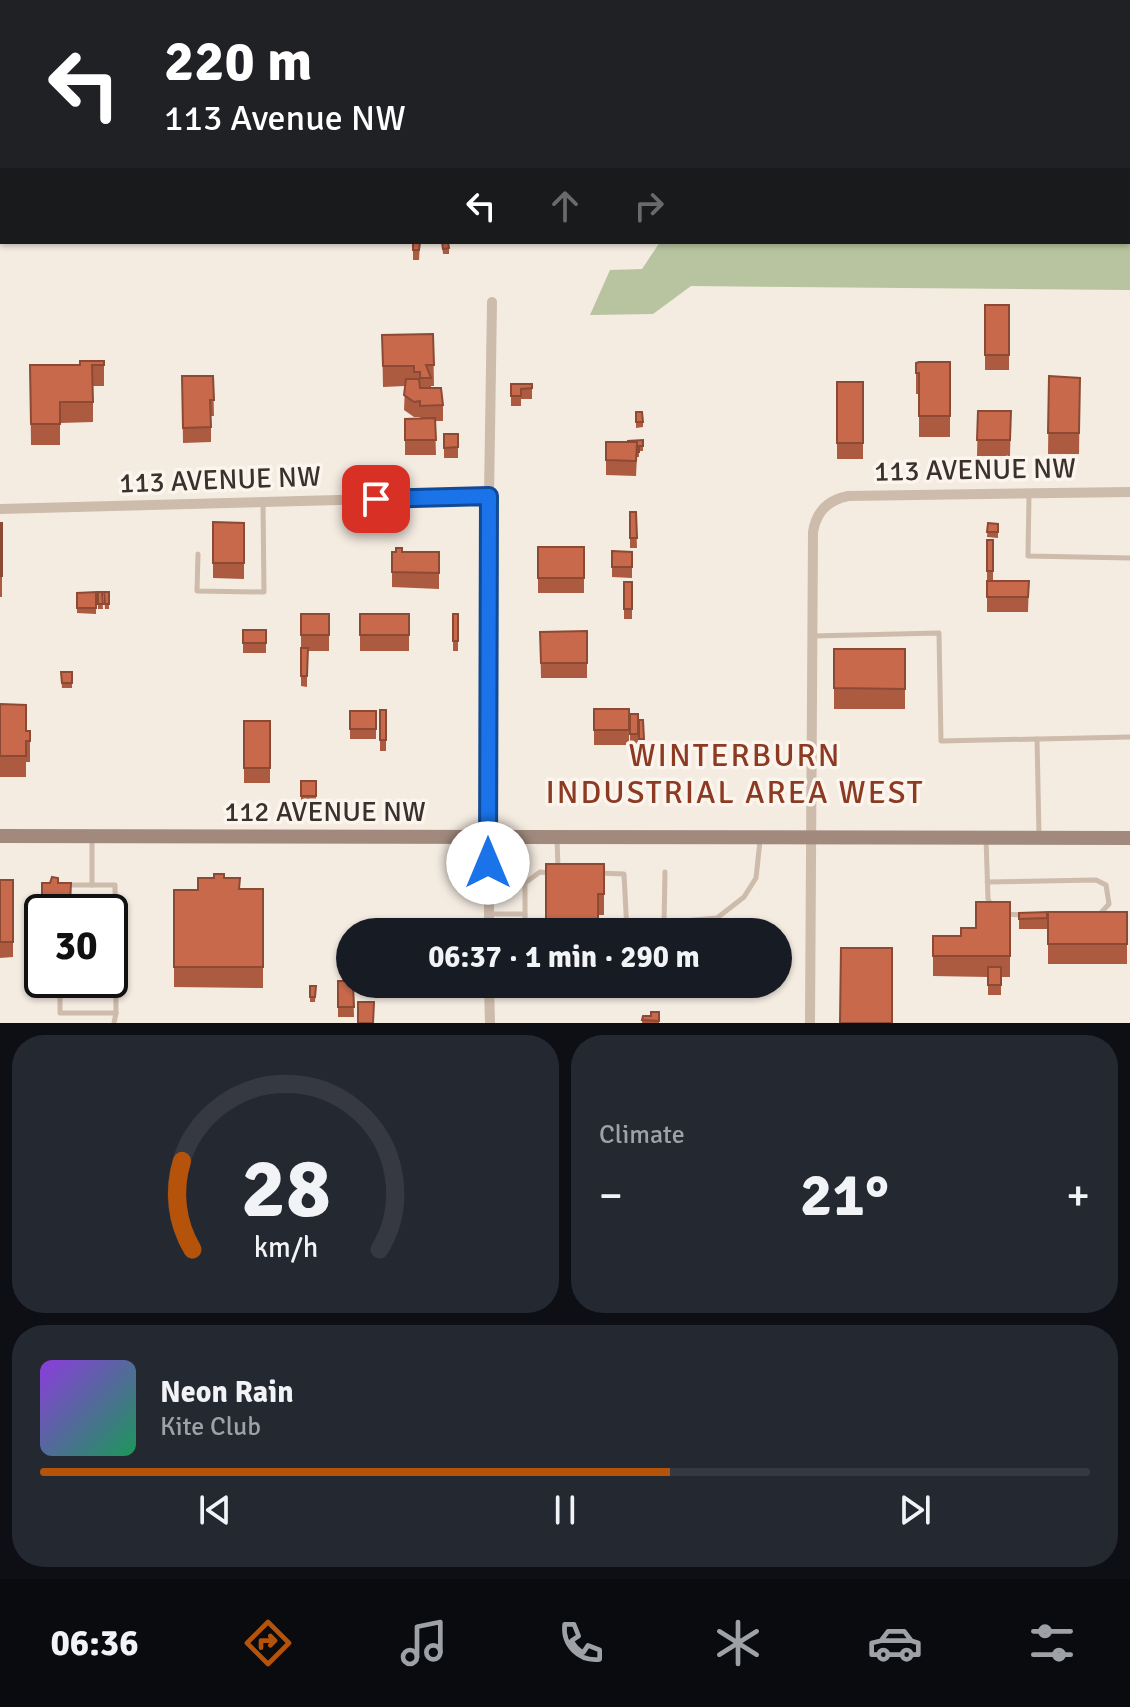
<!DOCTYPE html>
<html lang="en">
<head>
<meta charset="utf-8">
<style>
	:root { --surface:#171b24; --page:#242831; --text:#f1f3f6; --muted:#9ea1a6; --line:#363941; --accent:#b45309 }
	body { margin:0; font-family:Signika,sans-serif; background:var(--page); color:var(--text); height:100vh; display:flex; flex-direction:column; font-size:30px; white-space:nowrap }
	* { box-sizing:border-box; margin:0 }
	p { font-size:26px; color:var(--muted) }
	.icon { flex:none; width:44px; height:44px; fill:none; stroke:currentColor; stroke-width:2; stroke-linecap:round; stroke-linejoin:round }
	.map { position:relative; height:1023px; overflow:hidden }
	.side { display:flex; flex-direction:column; gap:12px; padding:12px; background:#0d0f14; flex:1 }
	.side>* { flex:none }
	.hud { position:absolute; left:0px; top:0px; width:1130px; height:244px; box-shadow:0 2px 6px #0004; background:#202124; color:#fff; overflow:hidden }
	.speed { position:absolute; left:24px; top:894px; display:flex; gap:16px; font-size:40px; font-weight:700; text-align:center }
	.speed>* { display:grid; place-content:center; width:104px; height:104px; border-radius:50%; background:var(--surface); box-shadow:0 2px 6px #0004; line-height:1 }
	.speed .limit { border:4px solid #111; border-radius:12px; background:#fff; color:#111 }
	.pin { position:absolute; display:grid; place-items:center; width:68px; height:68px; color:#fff; margin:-34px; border-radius:16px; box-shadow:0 4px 12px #0006 }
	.me { position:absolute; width:88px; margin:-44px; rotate:0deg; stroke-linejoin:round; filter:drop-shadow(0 0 6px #0008) }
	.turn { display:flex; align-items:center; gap:28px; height:168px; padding:0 32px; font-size:36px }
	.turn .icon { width:104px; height:104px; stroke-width:2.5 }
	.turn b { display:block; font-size:56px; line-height:68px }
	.lanes { display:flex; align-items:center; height:76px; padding:0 32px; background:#0003; justify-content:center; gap:40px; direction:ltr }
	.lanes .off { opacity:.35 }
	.big { font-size:60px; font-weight:700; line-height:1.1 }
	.side .tile { flex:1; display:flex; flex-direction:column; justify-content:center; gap:12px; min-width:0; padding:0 28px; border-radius:32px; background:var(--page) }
	.side .dial { align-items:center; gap:0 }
	.dial svg { height:208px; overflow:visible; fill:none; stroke:var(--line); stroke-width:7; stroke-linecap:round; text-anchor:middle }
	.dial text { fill:var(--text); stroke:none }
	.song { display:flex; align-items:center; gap:24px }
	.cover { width:96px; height:96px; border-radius:12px; background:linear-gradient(135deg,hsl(270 70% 55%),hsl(150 70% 35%)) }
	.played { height:8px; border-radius:4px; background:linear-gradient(90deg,var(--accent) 60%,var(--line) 60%) }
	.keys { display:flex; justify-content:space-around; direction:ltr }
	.heat { display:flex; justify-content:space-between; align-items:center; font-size:44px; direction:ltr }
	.side .tiles { flex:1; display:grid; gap:12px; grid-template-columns:1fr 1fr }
	.tile:last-child { grid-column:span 2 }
	.trip { position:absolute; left:336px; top:918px; width:456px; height:80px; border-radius:40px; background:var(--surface); box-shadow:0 2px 6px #0004; font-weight:700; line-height:80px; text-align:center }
	.tabs { display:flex; height:128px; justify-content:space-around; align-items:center; background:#090b0e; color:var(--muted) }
	.tabs .icon { width:56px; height:56px }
	.tabs .selected { color:var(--accent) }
	.tabs b { font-size:36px; color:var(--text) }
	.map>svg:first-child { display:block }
	.green { fill:#b8c4a0 }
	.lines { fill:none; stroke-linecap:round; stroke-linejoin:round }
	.lane { stroke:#cdbbac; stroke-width:5 }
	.street { stroke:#cdbbac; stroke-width:10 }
	.secondary { stroke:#a18a7d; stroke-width:14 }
	.wall { fill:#ac5a40 }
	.building { fill:#c8694b; stroke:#8c4a34; stroke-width:2 }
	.route-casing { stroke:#114b97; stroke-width:20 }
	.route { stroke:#1a73e8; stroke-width:14 }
	.labels { text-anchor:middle; stroke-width:7; stroke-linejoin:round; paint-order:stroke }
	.street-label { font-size:28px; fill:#3b302b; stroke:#fbf5ee }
	.quarter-label { font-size:32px; letter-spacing:2px; fill:#8c3b22; stroke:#fbf5ee }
</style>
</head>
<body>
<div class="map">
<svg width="1130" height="1023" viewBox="0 0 1130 1023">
	<rect width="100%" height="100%" fill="#f4ebe1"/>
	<path class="green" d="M 1130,222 L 1130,290 L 691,286 L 653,314 L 590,315 L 610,270 L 642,269 L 660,242 L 1128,242 Z"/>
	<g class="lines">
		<g class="lane">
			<path d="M 1029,495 L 1028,556 L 1130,558"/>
			<path d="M 198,554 L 197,591 L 264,592 L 263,503"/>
			<path d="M 813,636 L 939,633 L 941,741 L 1130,737"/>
			<path d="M 1037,739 L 1039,834"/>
			<path d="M 557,838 L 558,868"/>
			<path d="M 986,838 L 988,899 L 992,907"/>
			<path d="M 597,873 L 624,874 L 627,932"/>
			<path d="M 987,882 L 1096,880 L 1106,885 L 1109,904 L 1098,916"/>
			<path d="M 66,885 L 92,885 L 92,838"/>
			<path d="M 92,885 L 115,885 L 116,1013 L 114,1023"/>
			<path d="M 490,914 L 525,914"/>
			<path d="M 1004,914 L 1026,915"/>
			<path d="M 664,924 L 665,872"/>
			<path d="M 627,926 L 717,918 L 744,897 L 756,878 L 760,841"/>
			<path d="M 525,932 L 525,883 L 540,872 L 551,873"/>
			<path d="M 60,984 L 60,1013 L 116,1013"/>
		</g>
		<g class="street">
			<path d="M 0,509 L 489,496"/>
			<path d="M 489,932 L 489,496 L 492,302"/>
			<path d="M 489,984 L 490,1023"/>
			<path d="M 810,1023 L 813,532 C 816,512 828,500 848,496 L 1130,492"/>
		</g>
		<path class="secondary" d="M 0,836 L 1130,838"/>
	</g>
	<g class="wall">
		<path d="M 413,242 L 420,242 L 419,260 L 413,260 Z"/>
		<path d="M 442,242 L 449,248 L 449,254 L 443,254 Z"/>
		<rect x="985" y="305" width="24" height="65"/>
		<path d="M 433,334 L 434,386 L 431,386 L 431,388 L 443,405 L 443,421 L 435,421 L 436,455 L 405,455 L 405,419 L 420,419 L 420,417 L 414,417 L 404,410 L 405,386 L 383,387 L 382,335 Z"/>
		<path d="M 104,361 L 104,386 L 93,386 L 93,422 L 60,423 L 60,445 L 31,445 L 30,365 L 80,365 Z"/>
		<path d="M 950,362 L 950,437 L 919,437 L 919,394 L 916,394 L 916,363 Z"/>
		<path d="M 182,376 L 213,376 L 214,416 L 211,416 L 211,442 L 183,443 Z"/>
		<path d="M 1049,376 L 1080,378 L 1079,454 L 1048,454 Z"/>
		<rect x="837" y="382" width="26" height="77"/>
		<path d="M 511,384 L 532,384 L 532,399 L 521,399 L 521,406 L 511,406 Z"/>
		<path d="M 978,411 L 1011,411 L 1010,456 L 977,456 Z"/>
		<path d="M 636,412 L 643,422 L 643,427 L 636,428 Z"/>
		<rect x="444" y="434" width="14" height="24"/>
		<path d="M 643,440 L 643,451 L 639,451 L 639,457 L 637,457 L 636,476 L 606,475 L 606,442 L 628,442 Z"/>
		<path d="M 630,512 L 636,512 L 637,548 L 630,548 Z"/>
		<path d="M 213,522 L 244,523 L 244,579 L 213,578 Z"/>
		<rect x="0" y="523" width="2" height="74"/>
		<path d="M 988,523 L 998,524 L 998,538 L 987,537 Z"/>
		<path d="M 987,540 L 993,540 L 993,581 L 1029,581 L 1028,612 L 987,612 Z"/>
		<rect x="538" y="547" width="46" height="46"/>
		<path d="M 612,551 L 632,552 L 632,578 L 612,577 Z"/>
		<path d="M 392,552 L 439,552 L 439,589 L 392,587 Z"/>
		<rect x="624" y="582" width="8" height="37"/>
		<path d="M 96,592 L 96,614 L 77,613 L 77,593 Z"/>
		<path d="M 98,592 L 102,592 L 103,609 L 98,609 Z"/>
		<path d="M 104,592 L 109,592 L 109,609 L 105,609 Z"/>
		<path d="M 301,614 L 329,614 L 329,651 L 307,651 L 307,687 L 301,686 Z"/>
		<rect x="360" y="614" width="49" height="37"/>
		<rect x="453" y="614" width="5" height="37"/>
		<rect x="243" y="630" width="23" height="23"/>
		<path d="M 587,631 L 587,678 L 541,678 L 540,632 Z"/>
		<rect x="834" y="649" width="71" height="60"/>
		<path d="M 61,672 L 72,672 L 72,688 L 62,688 Z"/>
		<path d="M 0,704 L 26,731 L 30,731 L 30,762 L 26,762 L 26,777 L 0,777 Z"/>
		<rect x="594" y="709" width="35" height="36"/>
		<rect x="380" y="710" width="6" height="41"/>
		<rect x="350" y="711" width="26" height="28"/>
		<rect x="630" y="714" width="8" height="30"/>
		<rect x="244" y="721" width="26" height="62"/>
		<rect x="301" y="781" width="15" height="25"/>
		<path d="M 546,864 L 604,864 L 604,915 L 598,915 L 598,932 L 546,932 Z"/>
		<path d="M 214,878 L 224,878 L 239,889 L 263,889 L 263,988 L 174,987 L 174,890 L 198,890 Z"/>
		<path d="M 0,880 L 13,880 L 13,957 L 0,958 Z"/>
		<path d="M 1010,902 L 1010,977 L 1001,977 L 1001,995 L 988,995 L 988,977 L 933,976 L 933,936 L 961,936 L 976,928 Z"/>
		<path d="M 28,903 L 42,912 L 42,970 L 28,970 Z"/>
		<path d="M 1047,912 L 1047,929 L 1019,929 L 1019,913 Z"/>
		<rect x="1048" y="912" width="79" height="52"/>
		<path d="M 338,981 L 353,984 L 354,1017 L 338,1017 Z"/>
		<path d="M 310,986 L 316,986 L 315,1002 L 310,1002 Z"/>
		<path d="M 659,1012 L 659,1023 L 642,1023 L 643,1016 L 651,1016 Z"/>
	</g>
	<g class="building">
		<rect x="1018" y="0" width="21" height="2"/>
		<path d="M 413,242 L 420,242 L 419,250 L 413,250 Z"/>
		<path d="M 442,242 L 448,242 L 449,248 L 443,249 Z"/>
		<rect x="985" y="305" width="24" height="50"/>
		<path d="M 433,334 L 434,365 L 426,365 L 431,378 L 420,378 L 420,372 L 414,372 L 414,366 L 383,366 L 382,335 Z"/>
		<path d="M 80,361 L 104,361 L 104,365 L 92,365 L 93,402 L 60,402 L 60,424 L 31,424 L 30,365 L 80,365 Z"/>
		<path d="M 919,362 L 950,362 L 950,416 L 919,416 L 919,373 L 916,373 L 916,363 Z"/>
		<path d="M 182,376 L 213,376 L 214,400 L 210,400 L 211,427 L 183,428 Z"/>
		<path d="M 1049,376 L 1080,378 L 1079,433 L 1048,433 Z"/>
		<path d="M 406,379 L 419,379 L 420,388 L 441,388 L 443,405 L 420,406 L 420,401 L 414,402 L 404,395 Z"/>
		<rect x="837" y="382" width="26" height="61"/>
		<path d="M 511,384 L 532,384 L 532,388 L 521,389 L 521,396 L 511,396 Z"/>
		<path d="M 978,411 L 1011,411 L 1010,440 L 977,440 Z"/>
		<path d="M 636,412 L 642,412 L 643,422 L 636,422 Z"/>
		<path d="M 435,418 L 436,440 L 405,440 L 405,419 Z"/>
		<path d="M 444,434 L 458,434 L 458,447 L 444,448 Z"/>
		<path d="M 643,440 L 643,446 L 639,446 L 639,452 L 637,452 L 637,442 L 628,442 L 628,441 Z"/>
		<path d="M 606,442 L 637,442 L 636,461 L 606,460 Z"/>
		<path d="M 630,512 L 636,512 L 637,538 L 630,538 Z"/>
		<path d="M 213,522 L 244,523 L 244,563 L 213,563 Z"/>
		<rect x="0" y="523" width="2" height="53"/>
		<path d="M 988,523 L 998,524 L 998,532 L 987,532 Z"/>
		<rect x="987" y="540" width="6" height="31"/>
		<rect x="538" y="547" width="46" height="31"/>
		<path d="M 396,548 L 402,548 L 402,552 L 439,552 L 439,573 L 392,572 L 392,552 L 396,552 Z"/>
		<path d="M 612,551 L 632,552 L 632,567 L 612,567 Z"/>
		<path d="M 987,581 L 1029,581 L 1028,597 L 987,597 Z"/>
		<rect x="624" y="582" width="8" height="27"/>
		<path d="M 96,592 L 96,608 L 77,608 L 77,593 Z"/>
		<path d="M 98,592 L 102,592 L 103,604 L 98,604 Z"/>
		<path d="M 104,592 L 109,592 L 109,604 L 105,604 Z"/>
		<rect x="301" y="614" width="28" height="21"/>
		<rect x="360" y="614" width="49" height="21"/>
		<rect x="453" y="614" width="5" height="27"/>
		<rect x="243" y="630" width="23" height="13"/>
		<path d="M 587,631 L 587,663 L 541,663 L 540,632 Z"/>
		<path d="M 301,648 L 308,648 L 307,676 L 301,676 Z"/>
		<path d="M 834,649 L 905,649 L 905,689 L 834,688 Z"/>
		<path d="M 61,672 L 72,672 L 72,683 L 62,683 Z"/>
		<path d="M 0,704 L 26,705 L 26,731 L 30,731 L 30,741 L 26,741 L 26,756 L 0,756 Z"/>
		<rect x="594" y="709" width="35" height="21"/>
		<rect x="380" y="710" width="6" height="30"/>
		<rect x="350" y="711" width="26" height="18"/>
		<rect x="630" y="714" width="8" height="20"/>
		<path d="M 639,720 L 643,720 L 644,739 L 639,739 Z"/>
		<rect x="244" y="721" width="26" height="47"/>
		<rect x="301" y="781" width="15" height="15"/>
		<path d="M 546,864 L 604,864 L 604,894 L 598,894 L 598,924 L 546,924 Z"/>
		<path d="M 214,874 L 224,874 L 224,878 L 240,878 L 239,889 L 263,889 L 263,967 L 174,967 L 174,890 L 198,890 L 198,878 L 214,878 Z"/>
		<path d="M 52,877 L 58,878 L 58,883 L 71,883 L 70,903 L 85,903 L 85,912 L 42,912 L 42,955 L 28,955 L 28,903 L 42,903 L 42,883 L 50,883 Z"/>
		<rect x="0" y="880" width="13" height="62"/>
		<path d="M 976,902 L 1010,902 L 1010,956 L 933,956 L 933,936 L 961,936 L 961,928 L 976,928 Z"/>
		<path d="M 1047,912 L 1047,918 L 1019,919 L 1019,913 Z"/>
		<rect x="1048" y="912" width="79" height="32"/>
		<rect x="398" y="925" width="32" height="7"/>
		<path d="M 841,948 L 892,948 L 892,1023 L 840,1023 Z"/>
		<rect x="988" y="967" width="13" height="18"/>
		<path d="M 338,981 L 350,981 L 350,984 L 353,984 L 354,1007 L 338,1007 Z"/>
		<path d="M 310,986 L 316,986 L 315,997 L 310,997 Z"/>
		<path d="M 358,1002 L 374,1002 L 373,1023 L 358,1023 Z"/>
		<path d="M 651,1012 L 659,1012 L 659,1021 L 642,1020 L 643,1016 L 651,1016 Z"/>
	</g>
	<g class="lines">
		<g class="route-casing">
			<path id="route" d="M 376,499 L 489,496 L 488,863"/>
		</g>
		<use href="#route" class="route"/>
	</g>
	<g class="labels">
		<g class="street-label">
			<text transform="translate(975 469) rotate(-1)" y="10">113 AVENUE NW</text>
			<text transform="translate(220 479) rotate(-2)" y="10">113 AVENUE NW</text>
			<text x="325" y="821">112 AVENUE NW</text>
		</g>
		<g class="quarter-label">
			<text x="735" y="766">WINTERBURN<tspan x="735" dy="37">INDUSTRIAL AREA WEST</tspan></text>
		</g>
	</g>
</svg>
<div class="speed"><div class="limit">30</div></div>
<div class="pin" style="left:376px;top:499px;background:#d93025"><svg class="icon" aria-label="arrive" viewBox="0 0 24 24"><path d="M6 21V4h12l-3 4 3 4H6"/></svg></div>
<svg class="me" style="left:488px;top:863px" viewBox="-20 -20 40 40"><circle r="19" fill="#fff"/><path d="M0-13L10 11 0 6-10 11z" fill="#1a73e8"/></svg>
<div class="trip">06:37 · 1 min · 290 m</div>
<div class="hud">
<div class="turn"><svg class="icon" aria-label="left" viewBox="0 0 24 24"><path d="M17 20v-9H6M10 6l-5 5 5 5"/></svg><div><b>220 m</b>113 Avenue NW</div></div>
<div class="lanes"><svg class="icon" aria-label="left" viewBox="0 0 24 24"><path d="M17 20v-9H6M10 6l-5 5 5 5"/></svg><svg class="icon off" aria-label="ahead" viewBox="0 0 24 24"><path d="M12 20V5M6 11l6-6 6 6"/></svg><svg class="icon off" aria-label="right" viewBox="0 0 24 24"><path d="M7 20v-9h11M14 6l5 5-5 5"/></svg></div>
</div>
</div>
<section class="side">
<div class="tiles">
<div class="tile dial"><svg viewBox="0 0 100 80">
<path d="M14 69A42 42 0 1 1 86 69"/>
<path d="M14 69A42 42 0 0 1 10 35" stroke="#b45309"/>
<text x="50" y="56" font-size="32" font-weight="700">28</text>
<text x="50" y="72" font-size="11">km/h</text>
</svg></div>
<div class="tile"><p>Climate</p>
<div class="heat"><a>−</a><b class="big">21°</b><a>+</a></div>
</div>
<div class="tile">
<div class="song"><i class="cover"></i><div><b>Neon Rain</b><p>Kite Club</p></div></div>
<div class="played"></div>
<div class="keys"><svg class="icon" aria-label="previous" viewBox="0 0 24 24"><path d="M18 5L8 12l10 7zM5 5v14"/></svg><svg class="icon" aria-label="pause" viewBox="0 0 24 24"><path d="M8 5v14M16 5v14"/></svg><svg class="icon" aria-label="next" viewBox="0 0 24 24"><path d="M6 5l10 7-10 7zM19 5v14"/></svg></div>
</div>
</div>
</section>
<nav class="tabs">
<b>06:36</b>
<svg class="icon selected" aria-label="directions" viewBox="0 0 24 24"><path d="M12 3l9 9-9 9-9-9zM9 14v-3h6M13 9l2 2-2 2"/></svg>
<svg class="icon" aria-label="music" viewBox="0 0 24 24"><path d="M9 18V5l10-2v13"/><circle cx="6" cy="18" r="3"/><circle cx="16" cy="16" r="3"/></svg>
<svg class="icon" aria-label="phone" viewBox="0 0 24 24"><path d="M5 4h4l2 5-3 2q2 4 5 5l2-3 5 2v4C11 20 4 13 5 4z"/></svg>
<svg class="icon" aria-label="climate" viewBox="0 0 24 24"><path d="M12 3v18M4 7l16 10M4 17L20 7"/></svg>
<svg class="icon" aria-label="car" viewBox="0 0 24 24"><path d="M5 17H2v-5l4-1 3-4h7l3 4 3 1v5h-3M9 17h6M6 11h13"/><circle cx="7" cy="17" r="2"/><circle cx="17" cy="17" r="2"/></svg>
<svg class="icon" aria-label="filters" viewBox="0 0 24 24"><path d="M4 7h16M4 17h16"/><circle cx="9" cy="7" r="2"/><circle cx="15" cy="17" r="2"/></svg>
</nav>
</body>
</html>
